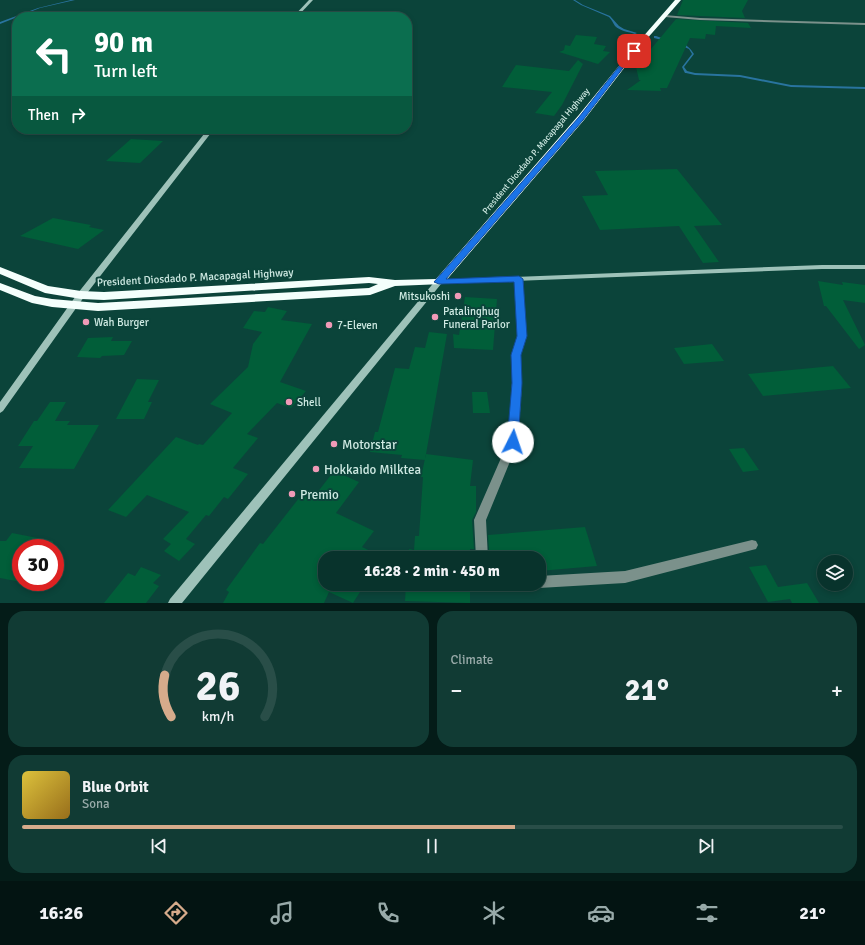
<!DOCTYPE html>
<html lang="en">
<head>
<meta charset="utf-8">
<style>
	:root { --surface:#08332c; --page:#113b34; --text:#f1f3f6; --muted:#98aaa9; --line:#294e48; --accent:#d6ab8b }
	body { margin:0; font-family:Signika,sans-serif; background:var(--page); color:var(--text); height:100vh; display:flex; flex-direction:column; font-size:15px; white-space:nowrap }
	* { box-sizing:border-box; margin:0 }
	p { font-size:13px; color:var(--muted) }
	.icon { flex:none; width:22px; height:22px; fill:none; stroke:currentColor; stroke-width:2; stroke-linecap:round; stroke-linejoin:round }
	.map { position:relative; height:603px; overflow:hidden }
	.details { display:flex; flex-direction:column; gap:8px; padding:8px; background:#041c18; flex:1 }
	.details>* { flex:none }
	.hud { position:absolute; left:12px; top:12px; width:400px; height:122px; border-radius:16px; box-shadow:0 2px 6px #0003,0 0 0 1px var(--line); background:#0b6e4f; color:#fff; overflow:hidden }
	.controls { position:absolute; left:817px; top:555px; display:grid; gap:8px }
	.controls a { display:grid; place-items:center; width:36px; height:36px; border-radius:50%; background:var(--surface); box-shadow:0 2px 6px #0003,0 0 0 1px var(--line); font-size:20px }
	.speed { position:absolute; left:12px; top:539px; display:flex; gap:8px; font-size:20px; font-weight:700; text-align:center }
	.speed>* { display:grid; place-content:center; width:52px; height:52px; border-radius:50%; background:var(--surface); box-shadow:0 2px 6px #0003,0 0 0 1px var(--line); line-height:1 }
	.speed .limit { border:6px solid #d22; background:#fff; color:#111 }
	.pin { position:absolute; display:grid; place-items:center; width:34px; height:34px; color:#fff; margin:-17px; border-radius:8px; box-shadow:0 2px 6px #0006 }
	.me { position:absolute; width:44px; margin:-22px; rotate:4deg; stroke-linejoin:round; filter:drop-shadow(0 0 3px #0008) }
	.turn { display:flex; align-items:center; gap:14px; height:84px; padding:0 16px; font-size:18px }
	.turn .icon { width:52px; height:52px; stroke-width:2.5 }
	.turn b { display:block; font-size:28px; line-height:34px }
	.then { display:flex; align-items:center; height:38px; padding:0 16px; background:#0003; gap:8px; font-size:15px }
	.big { font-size:30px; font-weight:800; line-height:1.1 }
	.details .tile { flex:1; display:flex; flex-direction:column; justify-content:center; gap:6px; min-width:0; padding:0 14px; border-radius:16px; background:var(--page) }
	.details .dial { align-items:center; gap:0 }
	.dial svg { height:104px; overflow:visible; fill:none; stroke:var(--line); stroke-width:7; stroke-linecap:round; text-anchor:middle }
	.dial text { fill:var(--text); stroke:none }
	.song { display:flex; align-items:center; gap:12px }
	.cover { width:48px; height:48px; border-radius:6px; background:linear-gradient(135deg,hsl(50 70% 55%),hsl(40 70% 35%)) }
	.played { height:4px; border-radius:2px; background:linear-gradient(90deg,var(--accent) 60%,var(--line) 60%) }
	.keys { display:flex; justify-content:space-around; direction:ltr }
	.heat { display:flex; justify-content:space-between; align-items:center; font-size:22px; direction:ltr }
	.details .tiles { flex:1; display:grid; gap:8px; grid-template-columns:1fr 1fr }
	.tile:last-child { grid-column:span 2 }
	.trip { position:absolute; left:318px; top:551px; width:228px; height:40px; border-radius:16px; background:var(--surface); box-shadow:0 2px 6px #0003,0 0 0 1px var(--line); font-weight:800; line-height:40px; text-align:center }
	.tab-bar { display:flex; height:64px; justify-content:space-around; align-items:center; background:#031412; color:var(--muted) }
	.tab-bar .icon { width:28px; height:28px }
	.tab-bar .on { color:var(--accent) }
	.tab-bar b { font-size:18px; color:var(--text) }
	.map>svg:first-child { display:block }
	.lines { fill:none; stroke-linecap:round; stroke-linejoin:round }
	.stream { fill:#29749f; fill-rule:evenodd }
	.building { fill:#015e39 }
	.street { fill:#7b918b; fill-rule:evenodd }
	.secondary { fill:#9ec2b9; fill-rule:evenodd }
	.highway { fill:#f4fffc; fill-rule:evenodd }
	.route { fill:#1a73e8; stroke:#114b97 }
	.poi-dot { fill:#f09ab7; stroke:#0b443a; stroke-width:1.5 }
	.labels { text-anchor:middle; stroke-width:4; stroke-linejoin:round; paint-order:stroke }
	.far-street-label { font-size:9px; fill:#cfeae3; stroke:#0b443a }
	.street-label { font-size:11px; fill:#cfeae3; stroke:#0b443a }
	.poi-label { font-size:11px; fill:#cfeae3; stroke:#0b443a; text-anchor:start }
	.near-poi-label { font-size:13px; fill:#cfeae3; stroke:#0b443a; text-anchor:start }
</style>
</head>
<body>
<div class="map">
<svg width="865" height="603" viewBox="0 0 865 603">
	<rect width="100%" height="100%" fill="#0b443a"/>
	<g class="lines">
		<g class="stream">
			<path d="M 71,0 L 75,0 L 40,8 L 0,24 L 0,22 L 38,8 Z"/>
			<path d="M 573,0 L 575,0 L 583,5 L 610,16 L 619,26 L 624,29 L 637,33 L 635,34 C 629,32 620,31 615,26 C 613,23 612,20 609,17 L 581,5 Z"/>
			<path d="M 654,36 L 656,36 L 667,40 L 666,41 L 654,38 Z"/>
			<path d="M 680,43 C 686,44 691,49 694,54 L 684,67 L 687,71 L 695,73 L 740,75 L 791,85 L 865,87 L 865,89 L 791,87 L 740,77 L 695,75 L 686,73 L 685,73 L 682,67 L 692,54 L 689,49 L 680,45 Z"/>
		</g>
	</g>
	<g class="building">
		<path d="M 683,0 L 748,0 L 742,11 L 745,18 L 677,15 Z"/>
		<path d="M 676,19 L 748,23 L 751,28 L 716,26 L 715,35 L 706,34 L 705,39 L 690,38 L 667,88 L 660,88 L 661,91 L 627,90 L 641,80 L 639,80 L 636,67 Z"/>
		<path d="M 576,35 L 597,37 L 594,44 L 606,46 L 603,51 L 610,52 L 598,64 L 559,52 L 564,50 L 565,45 L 570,46 Z"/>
		<path d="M 578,60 L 583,64 L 562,105 L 554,116 L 535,113 L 552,92 L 502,87 L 516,65 L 569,71 Z"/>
		<path d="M 131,139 L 163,141 L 140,163 L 106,161 Z"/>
		<path d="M 677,169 L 722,225 L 694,226 L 719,262 L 703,263 L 679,226 L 600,230 L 582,196 L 608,195 L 595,171 Z"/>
		<path d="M 53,218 L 91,225 L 89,227 L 104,230 L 78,249 L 20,236 Z"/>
		<path d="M 818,281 L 843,285 L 842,282 L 865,285 L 865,303 L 843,300 L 865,345 L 859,349 L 826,306 L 824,306 Z"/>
		<path d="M 465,297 L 497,299 L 493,350 L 454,348 L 453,334 L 459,335 Z"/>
		<path d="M 268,307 L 287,311 L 281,320 L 312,324 L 280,382 L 306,391 L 291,408 L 277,403 L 247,434 L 258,438 L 233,468 L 248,474 L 228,499 L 224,497 L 209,516 L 206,515 L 186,539 L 195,544 L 179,561 L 164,551 L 171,544 L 163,539 L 189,512 L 147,495 L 126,517 L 108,510 L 176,437 L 198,445 L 199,444 L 203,445 L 232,413 L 210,404 L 248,367 L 253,344 L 262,332 L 243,328 L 254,311 L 265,312 Z"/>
		<path d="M 429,332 L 447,334 L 425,460 L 401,458 L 402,455 L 370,452 L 375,432 L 378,432 L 395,368 L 409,369 L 415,347 L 425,348 Z"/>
		<path d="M 113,337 L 111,341 L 132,341 L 124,355 L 102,356 L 100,358 L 77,357 L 88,338 Z"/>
		<path d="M 712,344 L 724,361 L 684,364 L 674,348 Z"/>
		<path d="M 833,366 L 851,388 L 763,396 L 748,374 Z"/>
		<path d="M 137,379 L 159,380 L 148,402 L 152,402 L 144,419 L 116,419 Z"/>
		<path d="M 472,392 L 487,392 L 490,413 L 473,413 Z"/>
		<path d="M 50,402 L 66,402 L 55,421 L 70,421 L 67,425 L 99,425 L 74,469 L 19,468 L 33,446 L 18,446 L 34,421 L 37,421 Z"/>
		<path d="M 744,448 L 759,470 L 743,472 L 729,449 Z"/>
		<path d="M 426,454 L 473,460 L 470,486 L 476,486 L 476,512 L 472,520 L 474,549 L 470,549 L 470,558 L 409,558 L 409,549 L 414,550 L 415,536 L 419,536 L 423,477 L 421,477 Z"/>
		<path d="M 334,471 L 359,482 L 336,513 L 374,531 L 362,547 L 383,557 L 382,558 L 325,558 L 325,584 L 365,584 L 353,603 L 329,592 L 324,603 L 223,603 L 229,592 L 226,590 L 260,543 L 263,544 L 303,493 L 313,498 Z"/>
		<path d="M 585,527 L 597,566 L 539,571 L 539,558 L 498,558 L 496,550 L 489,550 L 488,535 Z"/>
		<path d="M 12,533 L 53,541 L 52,548 L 21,548 L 21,582 L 0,578 L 0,541 L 6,541 Z"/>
		<path d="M 766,565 L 778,587 L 807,583 L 819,603 L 792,603 L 790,599 L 768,602 L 749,567 Z"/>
		<path d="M 141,567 L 161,575 L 153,583 L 159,586 L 146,603 L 104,603 L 128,573 L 135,576 Z"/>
		<path d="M 406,584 L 470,584 L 470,603 L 405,601 Z"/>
	</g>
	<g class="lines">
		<g class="street">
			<path d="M 664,15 L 700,18 L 865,23 L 865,25 L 700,20 L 665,17 Z"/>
			<path d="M 516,277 L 519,277 L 523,279 L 526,336 L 520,355 L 522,383 L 518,442 L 486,520 L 488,558 L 476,558 L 474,520 L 508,442 L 512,383 L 512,355 L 518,336 L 515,279 Z"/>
			<path d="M 752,540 L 756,541 L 758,545 L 756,549 L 752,550 L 625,583 L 539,588 L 535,586 L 534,584 L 539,584 L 539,576 L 625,571 Z"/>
			<path d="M 478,584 L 513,584 L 511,588 C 503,591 488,592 480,589 Z"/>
		</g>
		<g class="secondary">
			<path d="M 309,0 L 313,0 L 297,17 L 293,17 Z"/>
			<path d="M 208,129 L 214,129 L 84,297 L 3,411 L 0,413 L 0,402 L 78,293 Z"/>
			<path d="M 822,265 L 865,265 L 865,269 L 822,269 L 441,284 L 182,603 L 168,603 L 170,599 L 436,280 Z"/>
		</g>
		<path class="highway" d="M 675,0 L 681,0 L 645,41 L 584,120 L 443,284 L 395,286 L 370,295 L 98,311 L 52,307 L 32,303 L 0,290 L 0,283 L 35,296 L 52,299 L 98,303 L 369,288 L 378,284 L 369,283 L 104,300 L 81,299 L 45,293 L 0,274 L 0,267 L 48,286 L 81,291 L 104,292 L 369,277 L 395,280 L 436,279 L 578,116 L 641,39 Z"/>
	</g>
	<path class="route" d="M 632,50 L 636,51 L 583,120 L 446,279 L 519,276 L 523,279 L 527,336 L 521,355 L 522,383 L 518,442 L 517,446 L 513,447 L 509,446 L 507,442 L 512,383 L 511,355 L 517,336 L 514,282 L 439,284 L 434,282 L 579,117 Z"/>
	<g class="poi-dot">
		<circle cx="458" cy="296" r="4"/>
		<circle cx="435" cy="317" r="4"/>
		<circle cx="86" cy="322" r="4"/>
		<circle cx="329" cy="325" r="4"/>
		<circle cx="289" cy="402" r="4"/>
		<circle cx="334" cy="444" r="4"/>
		<circle cx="316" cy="469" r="4"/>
		<circle cx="292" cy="494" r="4"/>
	</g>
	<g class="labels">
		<g class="far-street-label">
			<text transform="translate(536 151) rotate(-50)" y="3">President Diosdado P. Macapagal Highway</text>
		</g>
		<g class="street-label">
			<text transform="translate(195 277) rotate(-3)" y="4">President Diosdado P. Macapagal Highway</text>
		</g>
		<g class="poi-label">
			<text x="450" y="300" text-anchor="end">Mitsukoshi</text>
			<text x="443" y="315">Patalinghug<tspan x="443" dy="13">Funeral Parlor</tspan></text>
			<text x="94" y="326">Wah Burger</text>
			<text x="337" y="329">7-Eleven</text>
			<text x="297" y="406">Shell</text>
		</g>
		<g class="near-poi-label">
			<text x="342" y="449">Motorstar</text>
			<text x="324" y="474">Hokkaido Milktea</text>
			<text x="300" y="499">Premio</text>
		</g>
	</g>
</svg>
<div class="controls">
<a><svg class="icon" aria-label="layers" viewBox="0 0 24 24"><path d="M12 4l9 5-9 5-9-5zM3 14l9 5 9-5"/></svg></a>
</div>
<div class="speed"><div class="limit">30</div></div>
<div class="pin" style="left:634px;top:51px;background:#d93025"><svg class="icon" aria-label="arrive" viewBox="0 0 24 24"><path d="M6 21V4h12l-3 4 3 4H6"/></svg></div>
<svg class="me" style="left:513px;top:442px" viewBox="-20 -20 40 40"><circle r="19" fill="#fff"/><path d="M0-13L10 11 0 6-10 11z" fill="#1a73e8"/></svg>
<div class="trip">16:28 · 2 min · 450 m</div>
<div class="hud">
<div class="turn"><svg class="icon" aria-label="left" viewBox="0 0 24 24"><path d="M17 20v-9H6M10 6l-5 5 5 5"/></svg><div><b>90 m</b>Turn left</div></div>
<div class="then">Then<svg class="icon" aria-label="right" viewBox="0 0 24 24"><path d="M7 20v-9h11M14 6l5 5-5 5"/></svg></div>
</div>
</div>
<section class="details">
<div class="tiles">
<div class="tile dial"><svg viewBox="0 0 100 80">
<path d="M14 69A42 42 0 1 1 86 69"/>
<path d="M14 69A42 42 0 0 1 9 37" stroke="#d6ab8b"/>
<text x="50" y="56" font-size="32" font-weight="700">26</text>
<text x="50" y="72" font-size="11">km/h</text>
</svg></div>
<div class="tile"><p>Climate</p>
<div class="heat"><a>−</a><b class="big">21°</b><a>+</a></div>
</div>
<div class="tile">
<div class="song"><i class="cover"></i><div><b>Blue Orbit</b><p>Sona</p></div></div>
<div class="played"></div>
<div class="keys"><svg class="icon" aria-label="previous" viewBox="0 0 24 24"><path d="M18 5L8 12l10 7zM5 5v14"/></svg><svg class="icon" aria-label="pause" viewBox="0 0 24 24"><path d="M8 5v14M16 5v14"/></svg><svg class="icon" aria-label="next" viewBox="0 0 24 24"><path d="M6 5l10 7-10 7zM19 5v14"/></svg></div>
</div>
</div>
</section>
<nav class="tab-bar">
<b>16:26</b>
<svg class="icon on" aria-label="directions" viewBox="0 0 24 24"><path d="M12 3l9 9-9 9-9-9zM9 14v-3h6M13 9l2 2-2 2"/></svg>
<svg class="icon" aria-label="music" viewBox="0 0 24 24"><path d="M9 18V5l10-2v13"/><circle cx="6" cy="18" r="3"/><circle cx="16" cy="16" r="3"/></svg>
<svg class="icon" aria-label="phone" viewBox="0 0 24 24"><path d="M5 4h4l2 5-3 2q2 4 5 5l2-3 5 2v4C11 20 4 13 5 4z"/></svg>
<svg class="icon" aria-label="climate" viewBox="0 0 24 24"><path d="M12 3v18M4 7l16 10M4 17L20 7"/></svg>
<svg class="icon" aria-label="car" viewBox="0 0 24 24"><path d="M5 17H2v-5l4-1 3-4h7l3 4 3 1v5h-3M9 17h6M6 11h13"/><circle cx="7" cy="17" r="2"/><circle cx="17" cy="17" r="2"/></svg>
<svg class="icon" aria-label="filters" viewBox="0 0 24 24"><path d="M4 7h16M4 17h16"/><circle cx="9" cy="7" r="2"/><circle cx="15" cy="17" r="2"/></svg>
<b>21°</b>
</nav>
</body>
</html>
